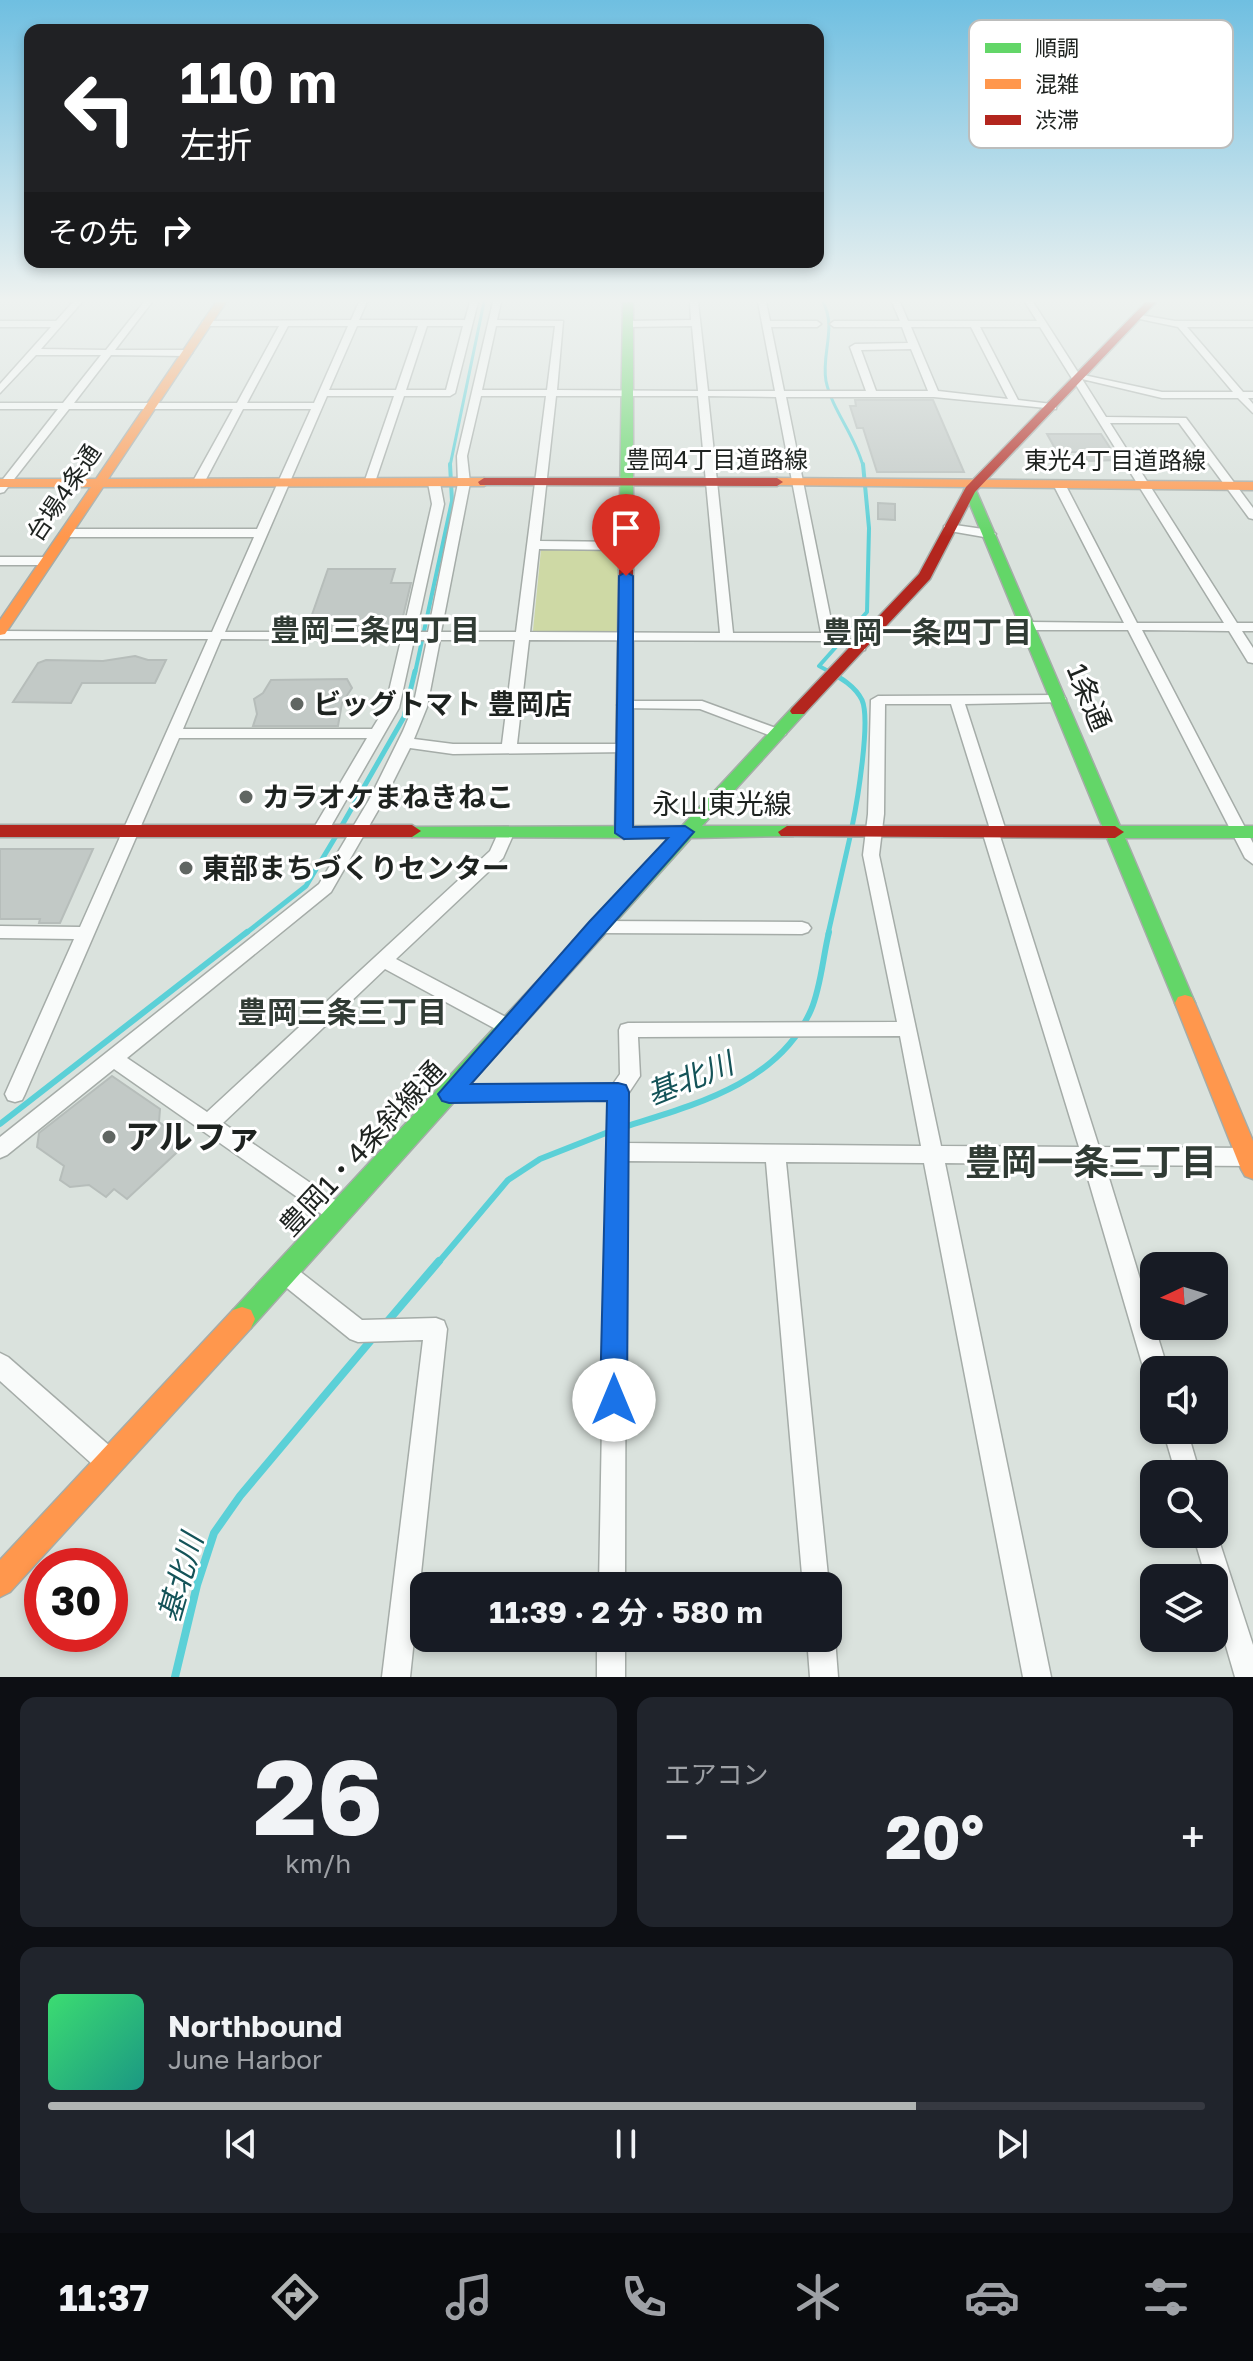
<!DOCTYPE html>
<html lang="ja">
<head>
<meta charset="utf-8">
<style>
	:root { --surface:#171b24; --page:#20242c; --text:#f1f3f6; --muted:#9ea1a6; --line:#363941; --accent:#b0b4b3 }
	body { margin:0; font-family:"Golos Text","Noto Sans JP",sans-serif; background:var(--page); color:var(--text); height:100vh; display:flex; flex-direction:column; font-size:30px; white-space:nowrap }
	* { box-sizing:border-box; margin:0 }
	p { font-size:26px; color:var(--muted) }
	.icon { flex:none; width:44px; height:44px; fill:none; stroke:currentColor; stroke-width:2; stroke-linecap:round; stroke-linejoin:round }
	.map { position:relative; height:1677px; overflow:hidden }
	.sheet { display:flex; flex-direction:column; gap:20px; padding:20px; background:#0d0f14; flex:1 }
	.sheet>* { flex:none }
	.top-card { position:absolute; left:24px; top:24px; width:800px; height:244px; border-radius:16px; box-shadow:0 4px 12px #0003; background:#202124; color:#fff; overflow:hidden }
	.needle { width:52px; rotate:266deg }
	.controls { position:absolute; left:1140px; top:1252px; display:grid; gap:16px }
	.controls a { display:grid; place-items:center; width:88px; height:88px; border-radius:16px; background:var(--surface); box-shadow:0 4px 12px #0003; font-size:40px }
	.speed { position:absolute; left:24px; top:1548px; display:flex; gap:16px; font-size:40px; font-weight:700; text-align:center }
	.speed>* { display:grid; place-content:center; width:104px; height:104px; border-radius:50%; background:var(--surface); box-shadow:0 4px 12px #0003; line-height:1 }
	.speed .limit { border:12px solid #d22; background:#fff; color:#111 }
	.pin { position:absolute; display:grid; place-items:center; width:68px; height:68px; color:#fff; margin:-82px -34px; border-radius:50% 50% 50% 0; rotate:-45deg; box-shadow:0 0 8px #0007 }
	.pin .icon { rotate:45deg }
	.me { position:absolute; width:88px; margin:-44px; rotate:0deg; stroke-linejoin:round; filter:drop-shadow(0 0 6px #0008) }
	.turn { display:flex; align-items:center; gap:28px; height:168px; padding:0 24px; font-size:36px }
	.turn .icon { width:104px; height:104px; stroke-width:2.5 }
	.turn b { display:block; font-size:56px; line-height:68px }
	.then { display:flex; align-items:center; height:76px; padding:0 24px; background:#0003; gap:16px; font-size:30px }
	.big { font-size:60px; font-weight:700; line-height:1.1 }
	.sheet .widget { flex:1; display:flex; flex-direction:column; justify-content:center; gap:12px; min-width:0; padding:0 28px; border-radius:16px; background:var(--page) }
	.sheet .dial { align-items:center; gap:0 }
	.dial b { font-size:104px; line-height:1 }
	.song { display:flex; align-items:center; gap:24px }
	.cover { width:96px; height:96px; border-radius:12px; background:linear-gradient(135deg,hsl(140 70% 55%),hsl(170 70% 35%)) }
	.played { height:8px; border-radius:4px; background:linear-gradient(90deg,var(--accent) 75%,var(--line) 75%) }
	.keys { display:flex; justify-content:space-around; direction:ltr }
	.heat { display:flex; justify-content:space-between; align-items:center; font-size:44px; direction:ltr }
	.sheet .tiles { flex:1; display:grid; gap:20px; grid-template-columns:1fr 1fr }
	.widget:last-child { grid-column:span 2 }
	.trip { position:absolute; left:410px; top:1572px; width:432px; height:80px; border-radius:16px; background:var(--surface); box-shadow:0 4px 12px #0003; font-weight:700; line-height:80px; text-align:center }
	.tabs { display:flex; height:128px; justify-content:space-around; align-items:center; background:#090b0e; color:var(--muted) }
	.tabs .icon { width:56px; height:56px }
	.tabs .on { color:var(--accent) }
	.tabs b { font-size:36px; color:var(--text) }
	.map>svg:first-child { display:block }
	.green { fill:#ced9a5 }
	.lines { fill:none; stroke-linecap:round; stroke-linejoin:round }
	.stream-far4 { stroke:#5bd0d7; stroke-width:3 }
	.stream-far3 { stroke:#5bd0d7; stroke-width:4 }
	.stream-far2 { stroke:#5bd0d7; stroke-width:5 }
	.stream-far1 { stroke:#5bd0d7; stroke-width:6 }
	.stream { stroke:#5bd0d7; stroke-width:8 }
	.building { fill:#c2c9c6; stroke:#b6bdba; stroke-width:2 }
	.street-casing { stroke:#a5aca8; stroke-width:3 }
	.fast-casing { stroke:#a5aca8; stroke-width:3 }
	.slow-casing { stroke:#a5aca8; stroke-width:3 }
	.jam-casing { stroke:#a5aca8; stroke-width:3 }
	.street { fill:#f9fbfa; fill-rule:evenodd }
	.fast { fill:#63d668; fill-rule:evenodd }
	.slow { fill:#ff974d; fill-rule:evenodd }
	.jam { fill:#b3261e; fill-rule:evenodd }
	.route { fill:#1a73e8; stroke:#114b97; stroke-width:2 }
	.poi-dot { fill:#606662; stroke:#fff; stroke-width:3 }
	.labels { text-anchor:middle; stroke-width:6; stroke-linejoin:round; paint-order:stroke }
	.far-street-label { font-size:24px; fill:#1e2320; stroke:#fff }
	.street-label { font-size:28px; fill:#1e2320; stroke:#fff }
	.poi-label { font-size:28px; font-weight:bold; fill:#1e2320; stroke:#fff; text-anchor:start }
	.neighbourhood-label { font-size:30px; font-weight:bold; fill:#313c35; stroke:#fff }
	.water-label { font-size:30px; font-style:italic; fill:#145358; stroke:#fff }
	.near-poi-label { font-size:34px; font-weight:bold; fill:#1e2320; stroke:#fff; text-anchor:start }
	.near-neighbourhood-label { font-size:36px; font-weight:bold; fill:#313c35; stroke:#fff }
	.key { fill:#fff; stroke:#bcbdbc; stroke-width:2 }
	.key-label { font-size:22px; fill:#1e2320 }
</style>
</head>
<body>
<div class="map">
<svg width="1253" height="1677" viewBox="0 0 1253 1677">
	<rect width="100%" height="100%" fill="#dae2dd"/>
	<path class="green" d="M 541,550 L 619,550 L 618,631 L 533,631 Z"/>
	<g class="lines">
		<g class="stream-far4">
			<path d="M 823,302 C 837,328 821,354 826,381 C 832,410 855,435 863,466"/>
			<path d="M 450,466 L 484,302"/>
		</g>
		<g class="stream-far3">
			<path d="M 415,673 L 452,501 L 450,464"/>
			<path d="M 832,673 L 819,666 L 867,612 L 869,528 L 863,464"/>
		</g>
		<g class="stream-far2">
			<path d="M 828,671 C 841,678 855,686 862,700 C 871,720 857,803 852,827"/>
			<path d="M 341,827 L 404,717 L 415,671"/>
			<path d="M 245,934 L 306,886 L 336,836"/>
			<path d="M 828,934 L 850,837"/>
		</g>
		<g class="stream-far1">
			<path d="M 0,1124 L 247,932"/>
			<path d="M 621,1128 C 690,1106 778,1085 811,1010 C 821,987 823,956 829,932"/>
			<path d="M 438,1263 L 508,1180 L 540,1159 L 611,1131"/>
		</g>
		<g class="stream">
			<path d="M 387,1322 L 439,1261"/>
			<path d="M 175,1677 L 197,1585 L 214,1533 L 240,1496 L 372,1339"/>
		</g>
	</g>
	<g class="building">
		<path d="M 855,400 L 933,400 L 964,472 L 877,472 L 863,428 L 857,428 L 850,406 L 856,406 Z"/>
		<path d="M 1047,434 L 1101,434 L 1118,460 L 1088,461 L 1082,452 L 1057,452 Z"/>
		<path d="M 878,503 L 895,504 L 895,520 L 878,519 Z"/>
		<path d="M 328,569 L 395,569 L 391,583 L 411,583 L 400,629 L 307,629 Z"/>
		<path d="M 135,656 L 148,660 L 166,660 L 155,683 L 82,683 L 71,703 L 13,702 L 38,663 L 46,660 L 103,661 Z"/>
		<path d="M 347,679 L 352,688 L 342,703 L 338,726 L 253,726 L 257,714 L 254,699 L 263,693 L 271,680 Z"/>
		<path d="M 0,849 L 93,849 L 60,923 L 39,923 L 40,919 L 0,919 Z"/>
		<path d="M 112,1076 L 160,1109 L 159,1122 L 188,1142 L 127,1199 L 114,1189 L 106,1197 L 89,1185 L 70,1187 L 60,1180 L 64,1166 L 37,1147 L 39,1133 Z"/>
	</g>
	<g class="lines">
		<g class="street-casing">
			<g id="street">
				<path d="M 73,302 L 82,302 L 41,349 L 106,350 L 144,302 L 152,302 L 115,350 L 187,350 L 192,353 L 187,356 L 111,355 L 74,403 L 237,403 L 279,326 L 206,326 L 202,323 L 203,321 L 351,320 L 359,302 L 367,302 L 359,320 L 465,320 L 470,302 L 478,302 L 455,393 L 450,396 L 404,396 L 374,485 L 364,483 L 394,396 L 327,396 L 225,632 L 403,632 L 432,504 L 428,483 L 434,480 L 440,483 L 444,504 L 416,632 L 428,632 L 458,483 L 457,456 L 493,302 L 501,302 L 497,320 L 563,321 L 557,390 L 698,391 L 692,326 L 628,327 L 624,324 L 628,321 L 691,320 L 690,302 L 698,302 L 708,391 L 775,391 L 758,302 L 766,302 L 770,321 L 817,321 L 821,324 L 817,327 L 771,327 L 784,391 L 866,391 L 850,347 L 855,344 L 908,343 L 902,327 L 834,327 L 830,324 L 834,321 L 900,321 L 892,302 L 900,302 L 908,321 L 1037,321 L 1025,302 L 1033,302 L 1079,374 L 1162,392 L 1233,392 L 1178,327 L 1135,318 L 1135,314 L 1175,321 L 1253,321 L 1253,327 L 1187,327 L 1243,392 L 1253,392 L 1253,398 L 1248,398 L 1253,404 L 1253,413 L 1238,398 L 1162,398 L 1082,379 L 1106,417 L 1186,418 L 1253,508 L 1253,519 L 1249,518 L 1179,423 L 1110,423 L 1237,623 L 1253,623 L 1253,631 L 1242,631 L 1253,648 L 1253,663 L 1248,662 L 1229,631 L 1142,630 L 1253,843 L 1253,864 L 1245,858 L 1128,630 L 1029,630 L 1022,626 L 1029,622 L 1124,623 L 1053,484 L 1059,481 L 1065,484 L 1137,623 L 1224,623 L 1040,327 L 980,327 L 1018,400 L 1052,404 L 1056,405 L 1056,409 L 934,397 L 786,397 L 834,635 L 865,644 L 865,650 L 860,651 L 827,641 L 529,640 L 517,744 L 625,744 L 630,746 L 632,749 L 630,752 L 453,754 L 410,748 L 384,800 L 331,892 L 127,1058 L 207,1112 L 490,851 L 500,829 L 512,829 L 514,833 L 503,858 L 396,959 L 517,1023 L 519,1028 L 517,1033 L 510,1035 L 503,1033 L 385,969 L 223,1123 L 344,1206 L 348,1213 L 344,1220 L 337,1223 L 330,1220 L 114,1069 L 7,1155 L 0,1158 L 0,1137 L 319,884 L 369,800 L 403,731 L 413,707 L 427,640 L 414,640 L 399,708 L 326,835 L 314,835 L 312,831 L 367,738 L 179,738 L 25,1094 L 22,1100 L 15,1102 L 8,1100 L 5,1094 L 74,939 L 0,938 L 0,926 L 80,927 L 208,639 L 0,639 L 0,631 L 212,632 L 254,537 L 66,537 L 60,533 L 66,529 L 257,529 L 311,409 L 243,409 L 204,483 L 198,486 L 192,483 L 233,409 L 69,409 L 4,492 L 0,493 L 0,483 L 58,409 L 0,409 L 0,403 L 63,403 L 101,355 L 36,355 L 0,393 L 0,384 L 51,327 L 0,327 L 0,321 L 56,321 ZM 288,326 L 348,326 L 314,403 L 247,403 ZM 357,326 L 418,326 L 396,390 L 329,390 ZM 427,326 L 463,326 L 446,390 L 406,390 ZM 496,326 L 555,326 L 547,390 L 482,390 ZM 911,327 L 971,327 L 1008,399 L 938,391 ZM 911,349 L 928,391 L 876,391 L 861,350 ZM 481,396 L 546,396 L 516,632 L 441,632 L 470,483 L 467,456 ZM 556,396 L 698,396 L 720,633 L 530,632 L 539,549 L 626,550 L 632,546 L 626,542 L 540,541 ZM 708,396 L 776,397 L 821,633 L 733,633 ZM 221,639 L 401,640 L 385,708 L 372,729 L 183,729 ZM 440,640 L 515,640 L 502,744 L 453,744 L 414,739 L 427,707 Z"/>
				<path d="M 948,524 L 990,530 L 996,534 L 990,538 L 944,530 L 944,526 Z"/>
				<path d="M 0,557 L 47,557 L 53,561 L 47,565 L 0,565 Z"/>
				<path d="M 1059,695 L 1064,696 L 1066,699 L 1064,702 L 965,704 L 1006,831 L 1000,836 L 1099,1147 L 1253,1148 L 1253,1166 L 1105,1165 L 1168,1370 L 1154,1370 L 1154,1381 L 1148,1378 L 1144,1370 L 1084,1165 L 945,1163 L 1051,1677 L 1023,1677 L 924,1163 L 786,1162 L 829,1586 L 828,1589 L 828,1586 L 803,1586 L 766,1162 L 626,1161 L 625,1586 L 599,1586 L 608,1100 L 449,1102 L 442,1100 L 439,1094 L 442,1088 L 449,1086 L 613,1084 L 620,1074 L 619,1030 L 621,1025 L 628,1023 L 897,1022 L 863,855 L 868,814 L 871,700 L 878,696 ZM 885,704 L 951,704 L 989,826 L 982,831 L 1079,1147 L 941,1146 L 879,855 L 884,814 ZM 900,1036 L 921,1146 L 626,1143 L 628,1094 L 640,1076 L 638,1037 Z"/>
				<path d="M 624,701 L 702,701 L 784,731 L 786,734 L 779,739 L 774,737 L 700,709 L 619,708 L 617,705 Z"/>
				<path d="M 596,921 L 802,922 L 808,924 L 811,928 L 808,932 L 802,934 L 596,933 L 590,931 L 587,927 L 590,923 Z"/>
				<path d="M 285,1263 L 293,1266 L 362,1320 L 436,1318 L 444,1321 L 447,1329 L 410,1677 L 382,1677 L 423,1340 L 358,1342 L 350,1339 L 277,1280 L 274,1273 L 277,1266 Z"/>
				<path d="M 0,1353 L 8,1357 L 119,1454 L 122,1463 L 119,1472 L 110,1475 L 101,1472 L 0,1381 Z"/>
				<path d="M 1163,1430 L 1187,1430 L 1200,1474 L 1176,1474 Z"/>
				<path d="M 1214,1525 L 1253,1645 L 1253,1677 L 1235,1677 L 1214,1605 L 1214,1578 L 1206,1578 L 1193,1534 L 1214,1534 Z"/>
				<path d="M 828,1627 L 835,1638 L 838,1677 L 810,1677 L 807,1638 L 828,1638 Z"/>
				<rect x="597" y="1638" width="28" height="39"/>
			</g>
		</g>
		<g class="fast-casing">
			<g id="fast">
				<path d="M 623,302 L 633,302 L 633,570 L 626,574 L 619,570 Z"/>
				<path d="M 970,486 L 976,490 L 1120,826 L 1253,826 L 1253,838 L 1125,838 L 1195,1003 L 1192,1009 L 1185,1011 L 1178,1009 L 1175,1003 L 964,490 Z"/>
				<path d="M 798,706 L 806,711 L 804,714 L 702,826 L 787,826 L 796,832 L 793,836 L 691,838 L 251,1328 L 242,1331 L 233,1328 L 229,1319 L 233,1310 L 670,838 L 412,837 L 403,831 L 406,827 L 682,826 L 792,708 Z"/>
			</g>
		</g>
		<g class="slow-casing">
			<g id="slow">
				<path d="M 216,302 L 226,302 L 108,479 L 484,478 L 490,482 L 484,486 L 103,487 L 5,634 L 0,635 L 0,620 L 91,487 L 0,487 L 0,479 L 96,479 Z"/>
				<path d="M 777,478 L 1253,482 L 1253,490 L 773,485 L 771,482 Z"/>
				<path d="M 1185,995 L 1192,997 L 1195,1003 L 1253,1141 L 1253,1179 L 1245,1176 L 1241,1169 L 1175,1003 L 1178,997 Z"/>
				<path d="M 242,1307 L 251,1310 L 255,1319 L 251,1328 L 10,1592 L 0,1597 L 0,1560 L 233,1310 Z"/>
			</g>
		</g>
		<g class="jam-casing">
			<g id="jam">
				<path d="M 1146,302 L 1156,302 L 975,492 L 930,579 L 804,714 L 792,714 L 790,711 L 792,708 L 919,574 L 966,487 Z"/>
				<path d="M 484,478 L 777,478 L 783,482 L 777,486 L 480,485 L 478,482 Z"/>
				<path d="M 626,566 L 633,570 L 633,833 L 624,839 L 615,833 L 619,570 Z"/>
				<path d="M 0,825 L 412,825 L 421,831 L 412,837 L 0,837 Z"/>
				<path d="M 787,826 L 1115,826 L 1124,832 L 1115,838 L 781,836 L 778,832 Z"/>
			</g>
		</g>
		<use href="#street" class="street"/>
		<use href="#fast" class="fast"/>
		<use href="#slow" class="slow"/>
		<use href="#jam" class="jam"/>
	</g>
	<linearGradient id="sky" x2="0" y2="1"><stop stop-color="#6fbfe1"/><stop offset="0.56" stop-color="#eef2f0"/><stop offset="1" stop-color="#eef2f0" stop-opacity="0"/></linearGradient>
	<rect width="1253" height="537" fill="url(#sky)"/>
	<path class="route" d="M 626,572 L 633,576 L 633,827 L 685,826 L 694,832 L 471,1084 L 618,1083 L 626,1085 L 629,1092 L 627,1400 L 623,1410 L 614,1414 L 604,1410 L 600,1400 L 607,1101 L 449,1103 L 442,1101 L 438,1094 L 589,922 L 668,838 L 624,839 L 615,833 L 619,576 Z"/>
	<g class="poi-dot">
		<circle cx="297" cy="704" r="8"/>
		<circle cx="246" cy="797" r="8"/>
		<circle cx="186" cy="868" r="8"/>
		<circle cx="109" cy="1137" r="8"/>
	</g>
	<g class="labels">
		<g class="far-street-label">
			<text x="717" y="468">豊岡4丁目道路線</text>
			<text x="1115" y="469">東光4丁目道路線</text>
			<text transform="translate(64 493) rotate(-56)" y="8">台場4条通</text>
		</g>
		<g class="street-label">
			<text transform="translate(1089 697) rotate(67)" y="10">1条通</text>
			<text x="722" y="814">永山東光線</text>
			<text transform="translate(362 1148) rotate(-47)" y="10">豊岡1・4条斜線通</text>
		</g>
		<g class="poi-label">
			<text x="313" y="714">ビッグトマト 豊岡店</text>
			<text x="262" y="807">カラオケまねきねこ</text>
			<text x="202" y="878">東部まちづくりセンター</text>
		</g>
		<g class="neighbourhood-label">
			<text x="375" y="641">豊岡三条四丁目</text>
			<text x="927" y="643">豊岡一条四丁目</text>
			<text x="342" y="1023">豊岡三条三丁目</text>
		</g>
		<g class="water-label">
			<text transform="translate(690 1079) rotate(-22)" y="10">基北川</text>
			<text transform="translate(181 1578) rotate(-74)" y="10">基北川</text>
		</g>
		<g class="near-poi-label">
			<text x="125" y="1149">アルファ</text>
		</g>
		<g class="near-neighbourhood-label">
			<text x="1091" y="1175">豊岡一条三丁目</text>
		</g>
	</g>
	<rect x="969" y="20" width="264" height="128" rx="12" class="key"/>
	<rect x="985" y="43" width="36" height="10" fill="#63d668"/>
	<rect x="985" y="79" width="36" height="10" fill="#ff974d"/>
	<rect x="985" y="115" width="36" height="10" fill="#b3261e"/>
	<g class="key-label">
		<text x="1035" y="56">順調</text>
		<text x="1035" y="92">混雑</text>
		<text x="1035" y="128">渋滞</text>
	</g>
</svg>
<div class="controls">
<a><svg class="needle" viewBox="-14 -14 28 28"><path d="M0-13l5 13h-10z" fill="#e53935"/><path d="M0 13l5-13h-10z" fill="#9ea1a6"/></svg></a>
<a><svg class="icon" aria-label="sound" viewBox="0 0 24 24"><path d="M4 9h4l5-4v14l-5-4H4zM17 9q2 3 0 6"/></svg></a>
<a><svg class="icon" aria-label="search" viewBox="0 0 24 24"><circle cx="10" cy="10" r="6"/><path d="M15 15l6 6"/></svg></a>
<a><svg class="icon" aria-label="layers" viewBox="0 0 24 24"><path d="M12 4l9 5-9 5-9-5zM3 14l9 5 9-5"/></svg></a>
</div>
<div class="speed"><div class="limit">30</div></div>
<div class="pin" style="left:626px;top:576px;background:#d93025"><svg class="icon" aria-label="arrive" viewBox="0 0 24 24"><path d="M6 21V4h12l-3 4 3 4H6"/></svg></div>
<svg class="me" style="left:614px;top:1400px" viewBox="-20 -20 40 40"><circle r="19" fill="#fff"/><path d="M0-13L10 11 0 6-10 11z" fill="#1a73e8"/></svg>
<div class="trip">11:39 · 2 分 · 580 m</div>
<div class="top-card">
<div class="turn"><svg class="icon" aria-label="left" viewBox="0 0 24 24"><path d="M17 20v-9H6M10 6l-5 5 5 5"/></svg><div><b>110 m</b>左折</div></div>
<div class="then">その先<svg class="icon" aria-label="right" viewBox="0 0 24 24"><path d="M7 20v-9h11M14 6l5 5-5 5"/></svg></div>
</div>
</div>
<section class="sheet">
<div class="tiles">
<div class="widget dial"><b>26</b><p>km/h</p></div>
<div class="widget"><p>エアコン</p>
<div class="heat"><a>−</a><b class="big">20°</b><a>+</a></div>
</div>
<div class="widget">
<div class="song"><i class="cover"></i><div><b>Northbound</b><p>June Harbor</p></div></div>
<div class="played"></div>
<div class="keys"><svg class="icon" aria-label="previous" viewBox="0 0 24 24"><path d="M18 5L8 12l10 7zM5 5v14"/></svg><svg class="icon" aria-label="pause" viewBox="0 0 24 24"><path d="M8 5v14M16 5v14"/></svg><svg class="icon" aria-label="next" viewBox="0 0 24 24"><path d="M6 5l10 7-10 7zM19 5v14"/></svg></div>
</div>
</div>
</section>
<nav class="tabs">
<b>11:37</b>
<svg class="icon on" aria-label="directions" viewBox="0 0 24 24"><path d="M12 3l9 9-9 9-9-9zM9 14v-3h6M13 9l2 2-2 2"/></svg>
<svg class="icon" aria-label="music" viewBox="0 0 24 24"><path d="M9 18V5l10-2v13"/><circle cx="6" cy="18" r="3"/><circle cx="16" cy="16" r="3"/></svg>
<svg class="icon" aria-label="phone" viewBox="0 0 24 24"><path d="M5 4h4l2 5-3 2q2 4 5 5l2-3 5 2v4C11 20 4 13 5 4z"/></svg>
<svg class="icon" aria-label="climate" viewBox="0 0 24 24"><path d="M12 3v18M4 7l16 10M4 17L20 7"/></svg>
<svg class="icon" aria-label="car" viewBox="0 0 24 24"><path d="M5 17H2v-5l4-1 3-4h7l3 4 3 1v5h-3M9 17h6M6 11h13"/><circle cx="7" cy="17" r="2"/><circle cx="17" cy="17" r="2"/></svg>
<svg class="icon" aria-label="filters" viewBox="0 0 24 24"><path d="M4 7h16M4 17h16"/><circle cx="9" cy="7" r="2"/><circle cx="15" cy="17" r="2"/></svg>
</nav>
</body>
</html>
